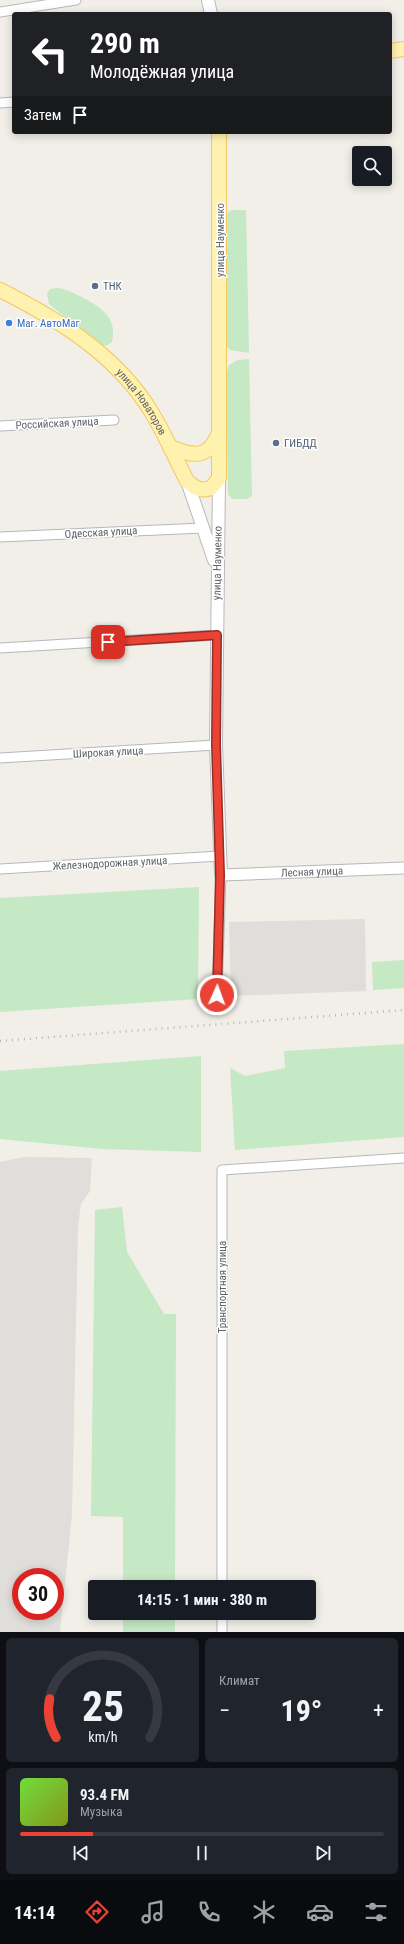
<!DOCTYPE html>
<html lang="ru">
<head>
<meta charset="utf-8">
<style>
	:root { --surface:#171b24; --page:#20242c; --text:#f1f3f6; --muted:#9ea1a6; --line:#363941; --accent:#ea4335 }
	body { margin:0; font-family:"Roboto Condensed",sans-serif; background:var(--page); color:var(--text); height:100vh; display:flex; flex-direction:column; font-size:15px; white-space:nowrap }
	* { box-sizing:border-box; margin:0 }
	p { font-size:13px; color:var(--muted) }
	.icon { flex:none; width:22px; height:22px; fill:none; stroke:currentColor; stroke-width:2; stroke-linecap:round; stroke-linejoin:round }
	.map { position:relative; height:1632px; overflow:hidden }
	.side { display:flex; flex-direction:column; gap:6px; padding:6px; background:#0d0f14; flex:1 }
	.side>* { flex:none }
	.guide { position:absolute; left:12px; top:12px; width:380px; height:122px; border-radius:4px; box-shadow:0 2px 10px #0003; background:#202124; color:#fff; overflow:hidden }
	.buttons { position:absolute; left:352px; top:146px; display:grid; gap:8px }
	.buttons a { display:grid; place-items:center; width:40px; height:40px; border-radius:4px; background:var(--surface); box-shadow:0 2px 10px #0003; font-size:20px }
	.speed { position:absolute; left:12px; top:1568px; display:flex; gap:8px; font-size:20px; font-weight:700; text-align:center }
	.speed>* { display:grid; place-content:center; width:52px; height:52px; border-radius:50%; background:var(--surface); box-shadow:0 2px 10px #0003; line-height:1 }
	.speed .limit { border:6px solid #d22; background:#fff; color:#111 }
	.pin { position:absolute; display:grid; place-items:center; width:34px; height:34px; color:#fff; margin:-17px; border-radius:8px; box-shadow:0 2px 6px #0006 }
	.me { position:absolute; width:44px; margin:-22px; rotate:2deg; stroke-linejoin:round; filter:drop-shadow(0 0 3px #0008) }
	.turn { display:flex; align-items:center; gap:14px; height:84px; padding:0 12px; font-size:18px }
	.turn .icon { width:52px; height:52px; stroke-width:2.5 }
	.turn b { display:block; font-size:28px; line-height:34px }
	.then { display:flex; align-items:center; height:38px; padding:0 12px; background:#0003; gap:8px; font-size:15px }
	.big { font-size:30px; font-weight:700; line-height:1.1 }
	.side .tile { flex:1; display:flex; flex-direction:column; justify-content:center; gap:6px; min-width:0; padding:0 14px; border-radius:6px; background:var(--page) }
	.side .dial { align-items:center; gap:0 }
	.dial svg { height:104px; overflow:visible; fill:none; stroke:var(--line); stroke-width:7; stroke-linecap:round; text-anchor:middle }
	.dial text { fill:var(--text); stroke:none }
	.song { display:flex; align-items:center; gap:12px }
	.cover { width:48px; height:48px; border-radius:6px; background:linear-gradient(135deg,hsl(100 70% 55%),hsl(70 70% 35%)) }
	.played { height:4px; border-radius:2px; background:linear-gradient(90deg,var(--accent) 20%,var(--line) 20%) }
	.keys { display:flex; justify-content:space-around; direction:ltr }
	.heat { display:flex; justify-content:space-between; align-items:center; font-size:22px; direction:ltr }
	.side .tiles { flex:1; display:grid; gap:6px; grid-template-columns:1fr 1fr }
	.tile:last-child { grid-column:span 2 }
	.trip { position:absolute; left:88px; top:1580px; width:228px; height:40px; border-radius:4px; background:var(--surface); box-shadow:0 2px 10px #0003; font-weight:700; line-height:40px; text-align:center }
	.dock { display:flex; height:64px; justify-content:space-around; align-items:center; background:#090b0e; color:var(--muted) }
	.dock .icon { width:28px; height:28px }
	.dock .current { color:var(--accent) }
	.dock b { font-size:18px; color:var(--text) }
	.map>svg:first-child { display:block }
	.industrial { fill:#e0deda; fill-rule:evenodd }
	.green { fill:#c5e8c5 }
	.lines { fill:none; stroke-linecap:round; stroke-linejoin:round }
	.minor-casing { stroke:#b5b8bc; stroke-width:11 }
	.tertiary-casing { stroke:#b5b8bc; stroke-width:13 }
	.secondary-casing { stroke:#b6babf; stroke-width:14 }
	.primary-casing { stroke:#f2c960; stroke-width:16 }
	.minor { stroke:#fff; stroke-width:9 }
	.tertiary { stroke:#fff; stroke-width:11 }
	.secondary { stroke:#fff; stroke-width:12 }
	.primary { stroke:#fff2af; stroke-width:14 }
	.rail { stroke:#b6b7b8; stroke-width:2.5; stroke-dasharray:1 5; stroke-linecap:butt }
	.route-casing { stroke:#982c22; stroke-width:10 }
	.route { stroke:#ea4335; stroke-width:7 }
	.service-dot { fill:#5c6f8a; stroke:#fff; stroke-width:1.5 }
	.shop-dot { fill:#3f7fe0; stroke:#fff; stroke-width:1.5 }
	.labels { text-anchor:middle; stroke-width:3; stroke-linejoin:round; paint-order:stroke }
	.street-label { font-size:11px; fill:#5f6368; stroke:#fff }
	.service-label { font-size:11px; fill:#4e5e75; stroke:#fff; text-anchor:start }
	.shop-label { font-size:11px; fill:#366cbe; stroke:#fff; text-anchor:start }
</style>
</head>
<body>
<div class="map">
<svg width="404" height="1632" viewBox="0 0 404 1632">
	<rect width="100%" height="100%" fill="#f1efe8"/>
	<g class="industrial">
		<path d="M 365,919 L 366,991 L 231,996 L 229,922 Z"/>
		<path d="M 23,1157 L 92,1158 L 90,1191 L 81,1204 L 78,1226 L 72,1515 L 60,1632 L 0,1632 L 0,1162 ZM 21,1577 L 55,1577 L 55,1611 L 21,1611 Z"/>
	</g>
	<g class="green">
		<path d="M 232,210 L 246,210 L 249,353 L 230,350 L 226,345 L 226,217 L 228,212 Z"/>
		<path d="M 56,288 C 65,288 73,293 82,297 C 100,307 118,317 112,342 L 108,345 L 101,346 L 49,304 L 47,294 L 50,289 Z"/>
		<path d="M 249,359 L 252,496 L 247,499 L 232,499 L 228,494 L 226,374 L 229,365 L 238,360 Z"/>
		<path d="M 199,887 L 198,999 L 0,1012 L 0,898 Z"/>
		<path d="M 404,960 L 404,988 L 373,990 L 372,962 Z"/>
		<path d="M 404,1044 L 404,1137 L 235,1150 L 230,1068 L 245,1076 L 285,1068 L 284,1051 Z"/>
		<path d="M 201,1056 L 201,1152 L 102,1149 L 0,1139 L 0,1071 Z"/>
		<path d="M 122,1207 L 127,1252 L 164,1314 L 176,1314 L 175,1587 L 123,1587 L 123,1517 L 91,1516 L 95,1210 Z"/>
		<rect x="123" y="1613" width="52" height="19"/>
	</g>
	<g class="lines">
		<g class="minor-casing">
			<g id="minor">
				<path d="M 0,12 L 76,0"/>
				<path d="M 0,103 L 14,102"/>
				<path d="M 0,426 L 114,420"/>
				<path d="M 0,537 L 203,528"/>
				<path d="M 0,648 L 217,635"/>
				<path d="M 0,758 L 216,745"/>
				<path d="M 0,869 L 220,856"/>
				<path d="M 217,995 L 221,875"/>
				<path d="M 222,1587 L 222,1170 L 404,1158"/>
				<path d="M 222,1613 L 222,1632"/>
			</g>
		</g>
		<g class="tertiary-casing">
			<g id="tertiary">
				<path id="s1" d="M 221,875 L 404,868"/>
			</g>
		</g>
		<g class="secondary-casing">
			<g id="secondary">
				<path d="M 208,0 L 211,14"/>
				<path d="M 219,478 L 216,745 L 221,875"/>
				<path d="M 187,481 L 214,560"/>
			</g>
		</g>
		<g class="primary-casing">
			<g id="primary">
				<path d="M 390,51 L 404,49"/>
				<path id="s2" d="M 0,290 C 58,319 118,356 152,413 C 165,435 176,459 187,481 C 195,488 201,492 211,488 L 219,478 L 219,132"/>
				<path d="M 170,447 C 194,457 208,459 219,433"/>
			</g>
		</g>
		<use href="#minor" class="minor"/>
		<use href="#tertiary" class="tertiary"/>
		<use href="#secondary" class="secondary"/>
		<use href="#primary" class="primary"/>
		<path class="rail" d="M 0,1041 L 404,1010"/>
	</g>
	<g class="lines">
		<g class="route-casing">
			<path id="route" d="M 108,642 L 217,635 L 216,745 L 220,875 L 217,995"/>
		</g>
		<use href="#route" class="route"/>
	</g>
	<g class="service-dot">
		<circle cx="95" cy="286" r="4"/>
		<circle cx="276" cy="443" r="4"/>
	</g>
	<circle class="shop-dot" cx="9" cy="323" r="4"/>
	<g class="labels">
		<g class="street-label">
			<text transform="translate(220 240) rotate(-90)" y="4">улица Науменко</text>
			<text dy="4" stroke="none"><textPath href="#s2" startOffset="183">улица Новаторов</textPath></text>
			<text transform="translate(57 423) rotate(-3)" y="4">Российская улица</text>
			<text transform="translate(101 532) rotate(-3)" y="4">Одесская улица</text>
			<text transform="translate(217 563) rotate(-89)" y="4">улица Науменко</text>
			<text transform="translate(108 752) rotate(-3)" y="4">Широкая улица</text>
			<text transform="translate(110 863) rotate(-3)" y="4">Железнодорожная улица</text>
			<text dy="4" stroke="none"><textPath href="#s1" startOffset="91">Лесная улица</textPath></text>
			<text transform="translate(222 1287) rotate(-90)" y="4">Транспортная улица</text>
		</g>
		<g class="service-label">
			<text x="103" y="290">ТНК</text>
			<text x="284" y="447">ГИБДД</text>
		</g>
		<g class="shop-label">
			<text x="17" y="327">Маг. АвтоМаг</text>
		</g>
	</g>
</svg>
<div class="buttons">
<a><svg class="icon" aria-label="search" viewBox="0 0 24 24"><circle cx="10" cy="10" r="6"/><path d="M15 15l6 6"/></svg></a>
</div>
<div class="speed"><div class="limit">30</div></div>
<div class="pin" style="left:108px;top:642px;background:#d93025"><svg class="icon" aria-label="arrive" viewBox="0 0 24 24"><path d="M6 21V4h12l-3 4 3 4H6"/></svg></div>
<svg class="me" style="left:217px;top:995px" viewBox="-20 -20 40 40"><circle r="17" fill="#ea4335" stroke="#fff" stroke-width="3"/><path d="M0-11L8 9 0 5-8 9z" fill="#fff"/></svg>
<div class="trip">14:15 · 1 мин · 380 m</div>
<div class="guide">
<div class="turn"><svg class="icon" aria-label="left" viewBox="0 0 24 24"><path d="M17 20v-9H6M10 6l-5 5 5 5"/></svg><div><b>290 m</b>Молодёжная улица</div></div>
<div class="then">Затем<svg class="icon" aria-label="arrive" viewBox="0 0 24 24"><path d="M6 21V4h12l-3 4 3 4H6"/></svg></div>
</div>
</div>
<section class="side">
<div class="tiles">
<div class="tile dial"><svg viewBox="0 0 100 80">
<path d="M14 69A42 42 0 1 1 86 69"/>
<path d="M14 69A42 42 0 0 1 9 39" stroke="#ea4335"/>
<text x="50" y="56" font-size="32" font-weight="700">25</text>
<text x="50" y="72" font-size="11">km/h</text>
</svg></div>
<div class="tile"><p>Климат</p>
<div class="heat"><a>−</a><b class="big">19°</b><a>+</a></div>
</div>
<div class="tile">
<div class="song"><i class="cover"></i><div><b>93.4 FM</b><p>Музыка</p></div></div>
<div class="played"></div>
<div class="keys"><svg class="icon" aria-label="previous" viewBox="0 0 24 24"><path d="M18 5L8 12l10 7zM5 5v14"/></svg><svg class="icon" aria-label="pause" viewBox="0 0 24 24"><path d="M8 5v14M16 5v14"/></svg><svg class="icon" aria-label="next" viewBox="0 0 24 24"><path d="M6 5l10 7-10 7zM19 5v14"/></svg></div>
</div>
</div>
</section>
<nav class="dock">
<b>14:14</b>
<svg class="icon current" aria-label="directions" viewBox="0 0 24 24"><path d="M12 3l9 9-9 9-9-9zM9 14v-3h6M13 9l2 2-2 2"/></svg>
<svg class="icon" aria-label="music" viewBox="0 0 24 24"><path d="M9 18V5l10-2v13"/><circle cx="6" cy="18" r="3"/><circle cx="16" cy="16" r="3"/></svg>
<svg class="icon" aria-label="phone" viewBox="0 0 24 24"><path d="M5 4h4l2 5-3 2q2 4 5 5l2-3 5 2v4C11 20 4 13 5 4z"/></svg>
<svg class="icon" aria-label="climate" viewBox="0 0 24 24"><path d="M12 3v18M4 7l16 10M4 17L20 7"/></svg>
<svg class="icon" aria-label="car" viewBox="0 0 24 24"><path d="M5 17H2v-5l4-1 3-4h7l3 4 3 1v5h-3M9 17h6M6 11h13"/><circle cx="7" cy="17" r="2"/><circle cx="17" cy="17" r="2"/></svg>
<svg class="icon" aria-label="filters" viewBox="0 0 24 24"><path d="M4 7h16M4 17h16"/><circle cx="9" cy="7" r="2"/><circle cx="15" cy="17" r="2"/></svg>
</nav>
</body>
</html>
